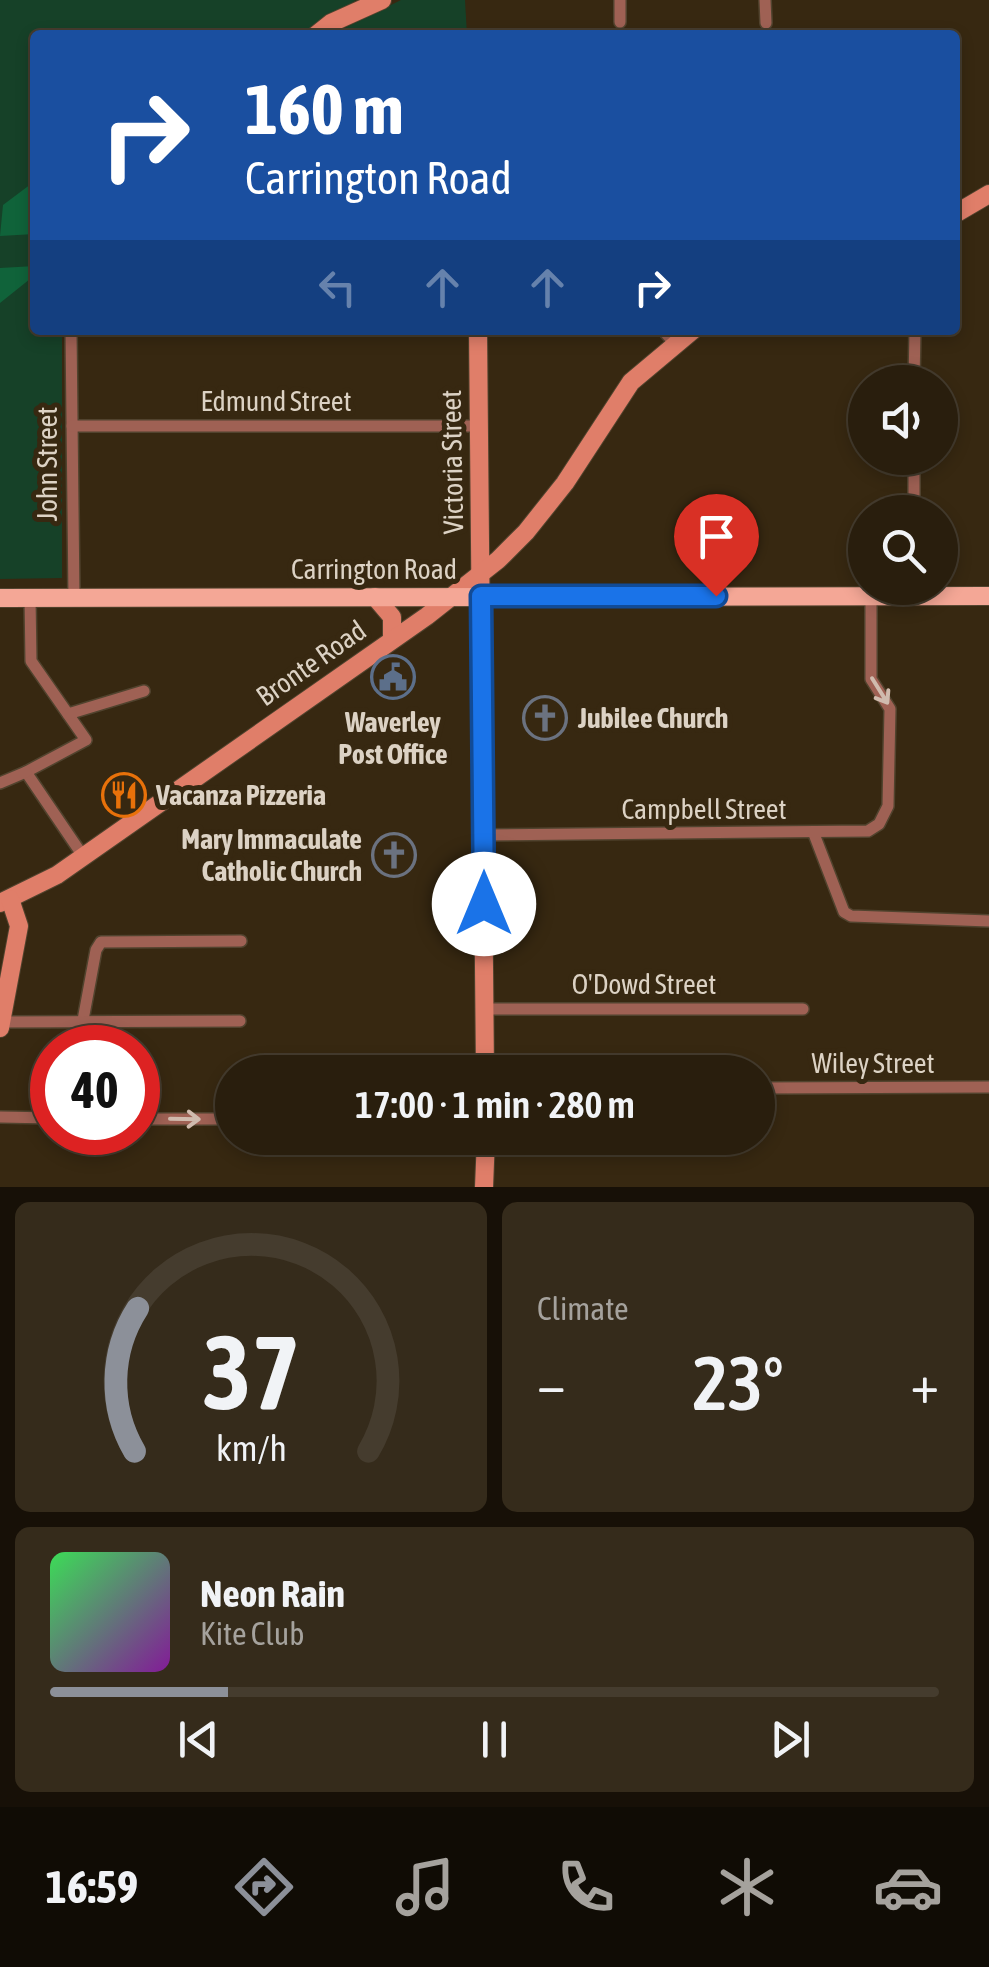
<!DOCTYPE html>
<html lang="en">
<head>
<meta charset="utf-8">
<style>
	:root { --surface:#291e0d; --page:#352b1b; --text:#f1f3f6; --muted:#a5a29d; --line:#453c2e; --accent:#8c9099 }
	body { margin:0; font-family:"Asap Condensed",sans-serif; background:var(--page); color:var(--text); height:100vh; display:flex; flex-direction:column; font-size:38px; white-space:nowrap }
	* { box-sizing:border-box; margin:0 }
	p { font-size:32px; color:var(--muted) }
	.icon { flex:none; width:55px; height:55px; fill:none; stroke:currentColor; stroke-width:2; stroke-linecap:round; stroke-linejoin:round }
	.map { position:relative; height:1187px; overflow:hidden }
	.drawer { display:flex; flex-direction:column; gap:15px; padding:15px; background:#171007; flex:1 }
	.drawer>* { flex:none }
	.hud { position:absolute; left:30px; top:30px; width:930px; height:305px; border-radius:10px; box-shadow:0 5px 15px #0003,0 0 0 2px var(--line); background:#1a4fa0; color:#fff; overflow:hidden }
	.fabs { position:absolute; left:848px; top:365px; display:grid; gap:20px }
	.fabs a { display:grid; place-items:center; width:110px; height:110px; border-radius:50%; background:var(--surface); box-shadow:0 5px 15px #0003,0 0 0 2px var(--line); font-size:50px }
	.speed { position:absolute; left:30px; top:1025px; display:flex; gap:20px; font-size:50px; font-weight:700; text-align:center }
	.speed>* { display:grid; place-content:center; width:130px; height:130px; border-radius:50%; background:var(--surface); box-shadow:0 5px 15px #0003,0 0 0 2px var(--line); line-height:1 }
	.speed .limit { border:15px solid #d22; background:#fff; color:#111 }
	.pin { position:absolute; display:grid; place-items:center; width:85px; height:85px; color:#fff; margin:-102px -42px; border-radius:50% 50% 50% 0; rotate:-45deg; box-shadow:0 0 10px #0007 }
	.pin .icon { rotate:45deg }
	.me { position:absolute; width:110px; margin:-55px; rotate:0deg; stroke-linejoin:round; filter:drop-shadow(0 0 8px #0008) }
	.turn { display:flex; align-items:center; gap:35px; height:210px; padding:0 50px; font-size:45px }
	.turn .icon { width:130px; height:130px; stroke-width:2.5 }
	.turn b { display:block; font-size:70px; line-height:85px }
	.lanes { display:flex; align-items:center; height:95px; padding:0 50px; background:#0003; justify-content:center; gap:50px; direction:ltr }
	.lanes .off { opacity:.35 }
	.big { font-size:75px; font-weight:600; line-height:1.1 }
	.drawer .card { flex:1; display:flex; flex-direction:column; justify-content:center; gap:15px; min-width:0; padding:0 35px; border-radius:15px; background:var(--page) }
	.drawer .dial { align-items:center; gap:0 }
	.dial svg { height:260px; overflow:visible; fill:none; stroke:var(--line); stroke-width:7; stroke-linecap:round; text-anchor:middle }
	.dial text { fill:var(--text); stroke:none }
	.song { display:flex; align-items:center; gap:30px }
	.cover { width:120px; height:120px; border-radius:15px; background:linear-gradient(135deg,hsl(130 70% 55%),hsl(290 70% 35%)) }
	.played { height:10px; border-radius:5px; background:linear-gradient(90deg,var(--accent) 20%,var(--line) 20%) }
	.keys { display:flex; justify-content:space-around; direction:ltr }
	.heat { display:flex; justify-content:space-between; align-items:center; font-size:55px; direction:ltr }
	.drawer .tiles { flex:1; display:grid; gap:15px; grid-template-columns:1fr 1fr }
	.card:last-child { grid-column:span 2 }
	.trip { position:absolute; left:215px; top:1055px; width:560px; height:100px; border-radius:50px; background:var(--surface); box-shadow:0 5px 15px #0003,0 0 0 2px var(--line); font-weight:600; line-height:100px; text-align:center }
	.tab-bar { display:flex; height:160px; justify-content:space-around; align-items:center; background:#100c05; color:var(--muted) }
	.tab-bar .icon { width:70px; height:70px }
	.tab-bar .selected { color:var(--accent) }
	.tab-bar b { font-size:45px; color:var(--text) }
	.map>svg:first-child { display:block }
	.green { fill:#164128 }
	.forest { fill:#10633a }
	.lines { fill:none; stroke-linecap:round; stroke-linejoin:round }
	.street-casing { stroke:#51432e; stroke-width:14 }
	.secondary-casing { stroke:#51432e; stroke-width:20 }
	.primary-casing { stroke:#51432e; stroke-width:20 }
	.street { stroke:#9f6154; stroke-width:11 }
	.secondary { stroke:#e07e69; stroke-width:18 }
	.primary { stroke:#f4a796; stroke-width:18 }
	.oneway { stroke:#d0bbae }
	.route-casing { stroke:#114b97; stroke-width:25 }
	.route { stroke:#1a73e8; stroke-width:18 }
	.labels { text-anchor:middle; stroke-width:10; stroke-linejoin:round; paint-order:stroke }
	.street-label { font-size:28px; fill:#dcd2c4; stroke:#372811 }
	.poi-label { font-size:28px; font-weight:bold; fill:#dcd2c4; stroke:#372811; text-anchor:start }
</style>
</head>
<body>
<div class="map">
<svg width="989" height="1187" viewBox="0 0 989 1187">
	<rect width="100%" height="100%" fill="#372811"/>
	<g class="green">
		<path d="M 0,0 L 356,0 L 303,35 L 35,35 L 35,330 L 62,330 L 62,578 L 0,579 Z"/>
		<path d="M 401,0 L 465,0 L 467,35 L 330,35 Z"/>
	</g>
	<g class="forest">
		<path d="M 35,181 L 35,234 L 0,236 L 3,205 Z"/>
		<path d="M 35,266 L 35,275 L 0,303 L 0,268 Z"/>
	</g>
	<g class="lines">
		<g class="street-casing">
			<g id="street">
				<path d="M 620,0 L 620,22"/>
				<path d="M 765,0 L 766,23"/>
				<path d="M 71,330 L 74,598"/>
				<path d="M 663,330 L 674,343"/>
				<path d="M 914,382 L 915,330"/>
				<path d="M 72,426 L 479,426"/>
				<path d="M 914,458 L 914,512"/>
				<path d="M 30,598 L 31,661 L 86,740 L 26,772 L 83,856"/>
				<path d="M 68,714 L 144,691"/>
				<path d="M 0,783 L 26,772"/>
				<path d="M 814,834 L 844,912 L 851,916 L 989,921"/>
				<path d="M 484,835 L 868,831 L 879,824 L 888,806 L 890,709 L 871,679 L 871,596"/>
				<path d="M 485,1009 L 803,1009"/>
				<path d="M 83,1020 L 96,950 L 101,942 L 241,941"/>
				<path d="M 1,1022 L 240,1021"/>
				<path d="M 758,1088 L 989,1087"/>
				<path d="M 0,1117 L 52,1118"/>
				<path d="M 138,1119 L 232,1119"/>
			</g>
		</g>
		<g class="secondary-casing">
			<g id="secondary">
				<path d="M 316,35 L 331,23 L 382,0"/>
				<path d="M 955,214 L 989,194"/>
				<path d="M 478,330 L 485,1072"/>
				<path d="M 375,597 L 392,617 L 392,640"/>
				<path d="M 0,903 L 57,875 L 427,616 L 498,560 L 526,532 L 565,483 L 631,382 L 693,330"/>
				<path d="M 0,1028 L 19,926 L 10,899"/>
				<path d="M 484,1187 L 486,1138"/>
			</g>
		</g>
		<g class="primary-casing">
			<path id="primary" d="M 0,598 L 989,596"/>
		</g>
		<use href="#street" class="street"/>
		<use href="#secondary" class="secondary"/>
		<use href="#primary" class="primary"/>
	</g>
	<defs><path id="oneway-shaft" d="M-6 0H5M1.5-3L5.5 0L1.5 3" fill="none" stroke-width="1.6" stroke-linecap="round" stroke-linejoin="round" transform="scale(2.5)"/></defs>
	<g class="oneway">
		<use href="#oneway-shaft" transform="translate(880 691) rotate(58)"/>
		<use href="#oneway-shaft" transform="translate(185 1119) rotate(1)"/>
	</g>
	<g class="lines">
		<g class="route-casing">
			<path id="route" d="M 484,904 L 481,596 L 716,596"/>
		</g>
		<use href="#route" class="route"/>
	</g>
	<defs>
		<g id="civic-ring" transform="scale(2.25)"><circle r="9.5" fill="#372811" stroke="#5c6f8a" stroke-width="1.5"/><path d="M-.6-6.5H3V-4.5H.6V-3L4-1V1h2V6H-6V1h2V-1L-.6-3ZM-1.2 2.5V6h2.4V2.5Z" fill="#5c6f8a"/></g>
		<g id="church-ring" transform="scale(2.25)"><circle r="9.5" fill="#372811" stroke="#6b7280" stroke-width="1.5"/><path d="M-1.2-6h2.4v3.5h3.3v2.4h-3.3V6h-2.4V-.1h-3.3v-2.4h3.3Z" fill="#6b7280"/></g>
		<g id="restaurant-ring" transform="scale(2.25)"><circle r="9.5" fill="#372811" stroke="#e8710a" stroke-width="1.5"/><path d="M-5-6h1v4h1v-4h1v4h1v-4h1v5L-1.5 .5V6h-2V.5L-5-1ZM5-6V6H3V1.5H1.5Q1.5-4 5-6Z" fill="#e8710a"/></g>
	</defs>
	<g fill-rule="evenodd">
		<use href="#civic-ring" x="393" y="677"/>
		<use href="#church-ring" x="545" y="718"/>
		<use href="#restaurant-ring" x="124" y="795"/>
		<use href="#church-ring" x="394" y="855"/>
	</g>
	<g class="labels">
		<g class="street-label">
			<text x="276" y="411">Edmund Street</text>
			<text transform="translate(452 462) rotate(-91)" y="10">Victoria Street</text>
			<text transform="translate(47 464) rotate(-90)" y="10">John Street</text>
			<text x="374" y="579">Carrington Road</text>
			<text transform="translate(311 663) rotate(-35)" y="10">Bronte Road</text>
			<text x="704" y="819">Campbell Street</text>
			<text x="644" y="994">O'Dowd Street</text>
			<text x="873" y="1073">Wiley Street</text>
		</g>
		<g class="poi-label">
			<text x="578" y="728">Jubilee Church</text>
			<text x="393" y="732" text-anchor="middle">Waverley<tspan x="393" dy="32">Post Office</tspan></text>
			<text x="156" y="805">Vacanza Pizzeria</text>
			<text x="362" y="849" text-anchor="end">Mary Immaculate<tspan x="362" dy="32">Catholic Church</tspan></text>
		</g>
	</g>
</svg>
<div class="fabs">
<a><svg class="icon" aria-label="sound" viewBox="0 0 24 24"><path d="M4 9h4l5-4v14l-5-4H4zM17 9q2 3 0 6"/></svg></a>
<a><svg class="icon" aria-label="search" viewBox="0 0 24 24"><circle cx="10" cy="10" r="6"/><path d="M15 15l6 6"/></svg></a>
</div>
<div class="speed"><div class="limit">40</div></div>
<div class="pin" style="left:716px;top:596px;background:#d93025"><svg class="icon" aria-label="arrive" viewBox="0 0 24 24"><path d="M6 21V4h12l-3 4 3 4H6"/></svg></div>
<svg class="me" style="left:484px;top:904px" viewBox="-20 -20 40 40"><circle r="19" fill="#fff"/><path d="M0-13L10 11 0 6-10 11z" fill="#1a73e8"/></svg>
<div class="trip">17:00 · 1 min · 280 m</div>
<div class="hud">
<div class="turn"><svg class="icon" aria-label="right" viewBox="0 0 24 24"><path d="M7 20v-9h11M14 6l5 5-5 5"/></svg><div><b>160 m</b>Carrington Road</div></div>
<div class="lanes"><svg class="icon off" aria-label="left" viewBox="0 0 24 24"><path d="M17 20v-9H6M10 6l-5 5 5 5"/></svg><svg class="icon off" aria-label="ahead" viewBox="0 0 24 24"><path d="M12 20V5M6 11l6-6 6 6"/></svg><svg class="icon off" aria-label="ahead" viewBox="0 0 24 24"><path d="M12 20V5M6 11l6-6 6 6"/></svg><svg class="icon" aria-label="right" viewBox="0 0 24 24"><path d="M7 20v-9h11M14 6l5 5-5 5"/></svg></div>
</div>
</div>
<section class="drawer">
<div class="tiles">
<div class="card dial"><svg viewBox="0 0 100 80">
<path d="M14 69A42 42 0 1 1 86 69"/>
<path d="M14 69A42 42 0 0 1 15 25" stroke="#8c9099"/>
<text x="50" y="56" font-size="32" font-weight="700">37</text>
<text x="50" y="72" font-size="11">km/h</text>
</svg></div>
<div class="card"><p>Climate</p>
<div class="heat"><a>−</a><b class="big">23°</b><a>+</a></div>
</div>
<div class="card">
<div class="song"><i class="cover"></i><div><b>Neon Rain</b><p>Kite Club</p></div></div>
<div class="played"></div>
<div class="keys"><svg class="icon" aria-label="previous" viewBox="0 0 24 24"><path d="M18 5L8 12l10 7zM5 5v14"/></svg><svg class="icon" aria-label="pause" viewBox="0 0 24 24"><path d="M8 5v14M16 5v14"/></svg><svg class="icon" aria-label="next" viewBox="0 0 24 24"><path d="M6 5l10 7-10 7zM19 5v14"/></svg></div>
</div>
</div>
</section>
<nav class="tab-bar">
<b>16:59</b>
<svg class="icon selected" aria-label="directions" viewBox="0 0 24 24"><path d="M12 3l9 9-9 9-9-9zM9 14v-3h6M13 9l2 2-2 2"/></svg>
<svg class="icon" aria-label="music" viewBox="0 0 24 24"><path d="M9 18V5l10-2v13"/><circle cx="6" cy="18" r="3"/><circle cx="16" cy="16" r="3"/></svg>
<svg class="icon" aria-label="phone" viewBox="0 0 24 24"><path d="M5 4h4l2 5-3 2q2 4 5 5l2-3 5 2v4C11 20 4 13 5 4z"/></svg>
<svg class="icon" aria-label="climate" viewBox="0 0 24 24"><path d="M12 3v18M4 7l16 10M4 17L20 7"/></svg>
<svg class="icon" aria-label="car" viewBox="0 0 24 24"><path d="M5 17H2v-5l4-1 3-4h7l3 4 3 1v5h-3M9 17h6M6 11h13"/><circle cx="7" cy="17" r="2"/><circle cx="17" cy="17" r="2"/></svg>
</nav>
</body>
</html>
